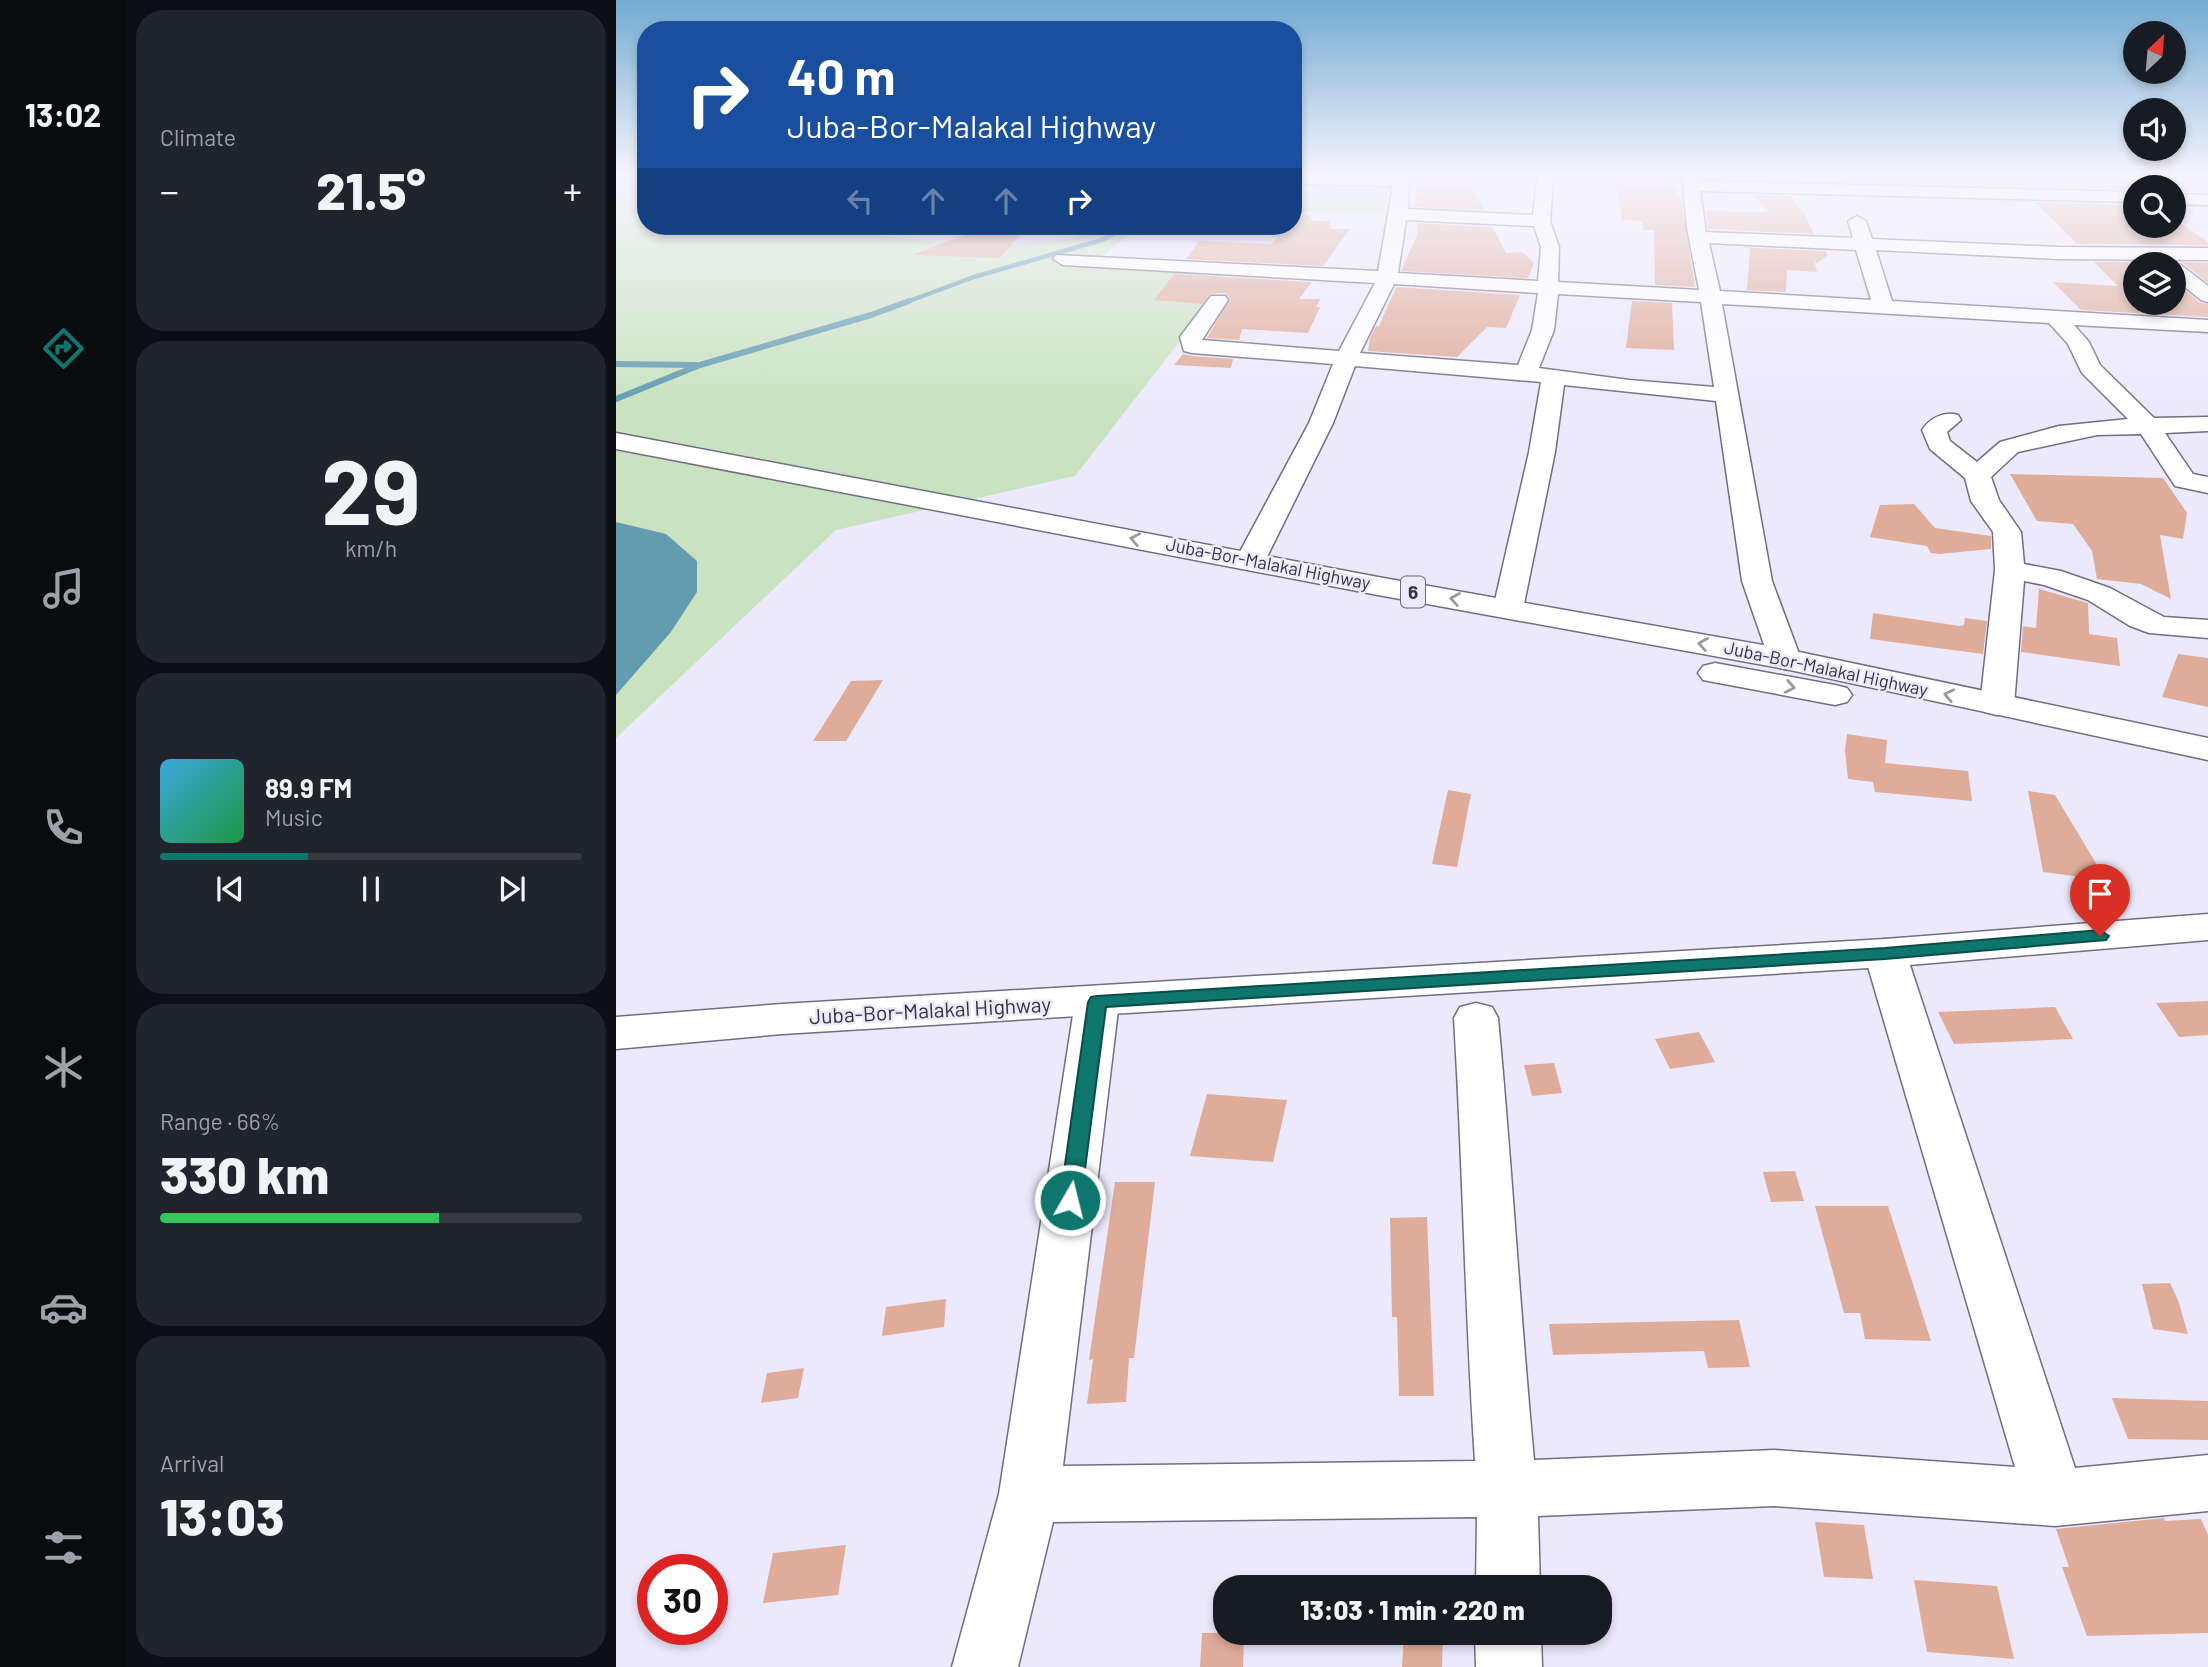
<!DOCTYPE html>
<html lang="en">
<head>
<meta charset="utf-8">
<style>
	:root { --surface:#171b24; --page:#20242c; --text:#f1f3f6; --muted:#9ea1a6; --line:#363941; --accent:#0f766e }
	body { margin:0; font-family:Barlow,sans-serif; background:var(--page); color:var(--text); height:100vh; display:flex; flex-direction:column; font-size:26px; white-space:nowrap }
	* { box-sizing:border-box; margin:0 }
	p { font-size:23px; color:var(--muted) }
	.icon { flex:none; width:38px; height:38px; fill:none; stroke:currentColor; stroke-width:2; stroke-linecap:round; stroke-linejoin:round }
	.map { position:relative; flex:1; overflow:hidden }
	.details { display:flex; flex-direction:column; gap:10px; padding:10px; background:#0d0f14; width:490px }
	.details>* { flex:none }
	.top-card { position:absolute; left:21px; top:21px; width:665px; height:214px; border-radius:28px; box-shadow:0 4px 10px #0003; background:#1a4fa0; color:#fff; overflow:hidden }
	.needle { width:46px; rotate:26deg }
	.controls { position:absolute; left:1507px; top:21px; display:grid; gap:14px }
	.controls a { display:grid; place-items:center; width:63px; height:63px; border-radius:50%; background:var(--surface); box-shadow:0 4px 10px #0003; font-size:35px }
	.speed { position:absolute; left:21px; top:1554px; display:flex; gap:14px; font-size:35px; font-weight:700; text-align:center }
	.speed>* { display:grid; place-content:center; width:91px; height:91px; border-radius:50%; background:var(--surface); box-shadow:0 4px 10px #0003; line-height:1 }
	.speed .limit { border:10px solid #d22; background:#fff; color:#111 }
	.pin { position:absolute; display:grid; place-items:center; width:60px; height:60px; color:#fff; margin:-72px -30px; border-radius:50% 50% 50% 0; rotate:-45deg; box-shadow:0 0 7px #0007 }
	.pin .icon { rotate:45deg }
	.me { position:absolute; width:77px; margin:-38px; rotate:8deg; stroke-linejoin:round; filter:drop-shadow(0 0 5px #0008) }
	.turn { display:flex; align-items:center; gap:24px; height:147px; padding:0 35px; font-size:32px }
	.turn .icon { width:91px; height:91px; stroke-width:2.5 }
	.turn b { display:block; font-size:49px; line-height:60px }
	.lanes { display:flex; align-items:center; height:66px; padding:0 35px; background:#0003; justify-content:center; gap:35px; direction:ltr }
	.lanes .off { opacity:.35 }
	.big { font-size:52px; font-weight:800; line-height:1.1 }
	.details .tile { flex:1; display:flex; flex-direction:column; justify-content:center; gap:10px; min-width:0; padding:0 24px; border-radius:28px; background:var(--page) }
	.details .dial { align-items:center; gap:0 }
	.dial b { font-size:91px; line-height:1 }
	.song { display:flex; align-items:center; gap:21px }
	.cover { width:84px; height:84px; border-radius:10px; background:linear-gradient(135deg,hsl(200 70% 55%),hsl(140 70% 35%)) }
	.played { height:7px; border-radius:4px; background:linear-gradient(90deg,var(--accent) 35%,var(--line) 35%) }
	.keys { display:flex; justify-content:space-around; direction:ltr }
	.heat { display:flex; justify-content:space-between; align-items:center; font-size:38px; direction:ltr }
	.charge { height:10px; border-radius:5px; background:linear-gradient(90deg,#34c759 66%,var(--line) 0) }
	.trip { position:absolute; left:597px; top:1575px; width:399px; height:70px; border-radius:28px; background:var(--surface); box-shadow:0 4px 10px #0003; font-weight:800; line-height:70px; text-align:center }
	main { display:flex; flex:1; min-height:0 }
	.menu { display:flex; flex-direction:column; width:126px; justify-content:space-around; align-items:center; background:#090b0e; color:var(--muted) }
	.menu .icon { width:49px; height:49px }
	.menu .on { color:var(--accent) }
	.menu b { font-size:32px; color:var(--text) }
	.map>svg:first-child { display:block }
	.green { fill:#c9e3c0 }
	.water { fill:#639baf }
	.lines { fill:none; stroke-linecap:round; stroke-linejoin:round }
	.stream-far1 { stroke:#639baf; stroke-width:4.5 }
	.stream { stroke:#639baf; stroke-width:6 }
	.building { fill:#e0ac9a }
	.minor-casing { stroke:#716d82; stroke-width:3 }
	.primary-casing { stroke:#716d82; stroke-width:3 }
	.trunk-casing { stroke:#716d82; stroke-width:3 }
	.minor { fill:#fff; fill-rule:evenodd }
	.primary { fill:#fff; fill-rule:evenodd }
	.trunk { fill:#fff; fill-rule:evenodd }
	.oneway { stroke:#9a999e }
	.route { fill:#0f766e; stroke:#0a4d48; stroke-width:2 }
	.labels { text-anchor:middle; stroke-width:5; stroke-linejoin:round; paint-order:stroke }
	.far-street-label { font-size:18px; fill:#34333c; stroke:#ece9fc }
	.shield { fill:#ece9fc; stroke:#6b6a76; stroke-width:2 }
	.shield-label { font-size:19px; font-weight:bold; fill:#34333c }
	.street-label { font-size:21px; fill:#34333c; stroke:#ece9fc }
</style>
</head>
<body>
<main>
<nav class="menu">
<b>13:02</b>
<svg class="icon on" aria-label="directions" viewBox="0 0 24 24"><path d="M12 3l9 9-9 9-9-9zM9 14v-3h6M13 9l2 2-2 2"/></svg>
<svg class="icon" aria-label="music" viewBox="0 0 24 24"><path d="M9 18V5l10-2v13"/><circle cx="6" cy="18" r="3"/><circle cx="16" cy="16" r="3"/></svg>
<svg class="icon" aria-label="phone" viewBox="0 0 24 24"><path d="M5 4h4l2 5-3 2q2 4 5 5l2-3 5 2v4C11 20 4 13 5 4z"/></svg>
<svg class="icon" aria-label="climate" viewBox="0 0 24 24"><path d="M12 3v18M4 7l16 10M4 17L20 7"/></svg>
<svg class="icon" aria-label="car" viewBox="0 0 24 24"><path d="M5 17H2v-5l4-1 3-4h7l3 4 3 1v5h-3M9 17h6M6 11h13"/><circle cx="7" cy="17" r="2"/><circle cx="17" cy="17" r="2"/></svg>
<svg class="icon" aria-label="filters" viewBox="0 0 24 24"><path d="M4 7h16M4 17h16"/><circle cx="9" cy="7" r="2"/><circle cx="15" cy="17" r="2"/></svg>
</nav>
<section class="details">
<div class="tile"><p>Climate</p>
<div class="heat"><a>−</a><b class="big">21.5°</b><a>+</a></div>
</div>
<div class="tile dial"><b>29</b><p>km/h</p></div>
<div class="tile">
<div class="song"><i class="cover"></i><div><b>89.9 FM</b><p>Music</p></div></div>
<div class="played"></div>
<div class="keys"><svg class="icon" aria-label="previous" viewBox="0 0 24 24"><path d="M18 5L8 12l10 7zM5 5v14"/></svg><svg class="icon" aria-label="pause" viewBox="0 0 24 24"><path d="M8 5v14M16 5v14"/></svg><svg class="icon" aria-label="next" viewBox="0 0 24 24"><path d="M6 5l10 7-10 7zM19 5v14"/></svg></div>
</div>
<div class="tile"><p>Range · 66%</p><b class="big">330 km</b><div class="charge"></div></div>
<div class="tile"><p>Arrival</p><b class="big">13:03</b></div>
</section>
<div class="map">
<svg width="1592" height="1667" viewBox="0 0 1592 1667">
	<rect width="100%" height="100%" fill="#ece9fc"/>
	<g class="green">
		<path d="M 0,173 L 30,173 L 30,226 L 258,226 L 262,235 L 358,247 L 455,239 L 477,226 L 522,226 L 479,263 L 609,267 L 606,287 L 459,476 L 220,530 L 0,738 L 0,695 L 55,632 L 81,592 L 80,561 L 50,535 L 0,522 Z"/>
		<path d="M 677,173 L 776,173 L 768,212 L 677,212 Z"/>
	</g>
	<path class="water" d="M 0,522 L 50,534 L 81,561 L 81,592 L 55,632 L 0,695 Z"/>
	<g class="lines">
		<g class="stream-far1">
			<path d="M 713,177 L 730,173"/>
			<path d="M 288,303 L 358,277 L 486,240 L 504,231 L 506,226"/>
		</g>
		<g class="stream">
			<path d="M 0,364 L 80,365"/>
			<path d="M 0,399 L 84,365 L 255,315 L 293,301"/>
		</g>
	</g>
	<g class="building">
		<path d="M 1329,173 L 1410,173 L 1423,176 L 1426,184 L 1504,185 L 1496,173 L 1537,174 L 1554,187 L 1519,187 L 1519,189 L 1338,185 Z"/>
		<path d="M 999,178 L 1034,178 L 1044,185 L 1056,185 L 1066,201 L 1079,287 L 1039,285 L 1038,230 L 1027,230 L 1027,221 L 1006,220 Z"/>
		<path d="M 802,183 L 854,183 L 868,210 L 798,207 Z"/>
		<path d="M 1137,195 L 1174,196 L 1188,213 L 1198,234 L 1092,229 L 1090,211 L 1153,212 Z"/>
		<path d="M 1351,200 L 1519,205 L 1519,226 L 1558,226 L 1558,219 L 1592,242 L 1592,245 L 1461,244 L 1420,203 Z"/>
		<path d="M 693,215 L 697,221 L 714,221 L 715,229 L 734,229 L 707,266 L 570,259 L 583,241 L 656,244 L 670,226 L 677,226 L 677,216 Z"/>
		<path d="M 801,223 L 877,227 L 890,253 L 906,252 L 918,263 L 912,278 L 785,271 L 802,233 Z"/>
		<path d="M 373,226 L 411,227 L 384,258 L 296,255 Z"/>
		<path d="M 1096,246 L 1209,251 L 1212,255 L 1201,263 L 1198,260 L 1201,272 L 1171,270 L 1170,292 L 1131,290 L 1134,248 Z"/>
		<path d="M 1478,262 L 1551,262 L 1519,264 L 1519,303 L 1558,303 L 1558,281 L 1583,302 L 1592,304 L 1592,317 L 1465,310 L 1437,282 L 1502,286 Z"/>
		<path d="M 1566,262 L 1592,263 L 1592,283 L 1567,263 Z"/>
		<path d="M 558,274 L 696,282 L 683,299 L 704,299 L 700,307 L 704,307 L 692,333 L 626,329 L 623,340 L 591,338 L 614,298 L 609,293 L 595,293 L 586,304 L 538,300 Z"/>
		<path d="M 780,287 L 904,295 L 890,328 L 871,327 L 841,357 L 752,351 L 754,338 L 760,326 L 763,326 Z"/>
		<path d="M 1016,301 L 1056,303 L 1058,350 L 1010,348 Z"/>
		<path d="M 567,354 L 576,356 L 617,359 L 615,368 L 558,365 Z"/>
		<path d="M 1394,474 L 1547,478 L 1571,513 L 1567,539 L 1544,535 L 1555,599 L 1525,584 L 1481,579 L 1476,551 L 1457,524 L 1421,521 Z"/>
		<path d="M 1298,504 L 1319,528 L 1375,536 L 1375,549 L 1323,554 L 1315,553 L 1311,546 L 1254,537 L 1264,505 Z"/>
		<path d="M 1423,589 L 1472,603 L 1473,634 L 1501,638 L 1504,666 L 1405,652 L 1407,626 L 1420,628 Z"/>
		<path d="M 1257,613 L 1344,626 L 1348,625 L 1349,618 L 1371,621 L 1367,654 L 1254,639 Z"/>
		<path d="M 1562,654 L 1592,658 L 1592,707 L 1546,697 Z"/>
		<path d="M 267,680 L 230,741 L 197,741 L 235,681 Z"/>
		<path d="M 1231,734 L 1271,740 L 1269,763 L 1352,771 L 1356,801 L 1259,792 L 1257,782 L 1232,779 L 1229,750 Z"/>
		<path d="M 832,790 L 855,794 L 841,867 L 816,864 Z"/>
		<path d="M 1412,791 L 1439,795 L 1490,880 L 1427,872 Z"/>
		<path d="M 1592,1001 L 1592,1035 L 1563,1037 L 1540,1003 Z"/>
		<path d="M 1439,1007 L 1457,1039 L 1338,1044 L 1322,1012 Z"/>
		<path d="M 1083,1032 L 1099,1062 L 1054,1069 L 1039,1039 Z"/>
		<path d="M 938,1063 L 946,1093 L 916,1096 L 908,1065 Z"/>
		<path d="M 591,1094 L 671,1100 L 657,1162 L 574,1156 Z"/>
		<path d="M 1179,1171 L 1188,1201 L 1155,1202 L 1147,1172 Z"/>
		<path d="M 499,1182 L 539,1182 L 518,1358 L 513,1358 L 510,1402 L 471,1404 L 477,1359 L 473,1360 Z"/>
		<path d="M 1199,1206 L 1272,1206 L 1315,1341 L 1249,1339 L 1244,1313 L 1228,1313 Z"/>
		<path d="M 811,1217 L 818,1396 L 783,1396 L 781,1317 L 776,1317 L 774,1218 Z"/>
		<path d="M 1554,1283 L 1562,1300 L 1572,1334 L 1537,1329 L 1526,1284 Z"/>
		<path d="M 330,1299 L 328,1327 L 266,1336 L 270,1307 Z"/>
		<path d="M 1123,1320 L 1134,1367 L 1092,1368 L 1088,1351 L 937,1355 L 933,1324 Z"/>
		<path d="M 188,1368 L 182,1398 L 145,1403 L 151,1373 Z"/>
		<path d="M 1496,1398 L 1592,1401 L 1592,1440 L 1512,1439 Z"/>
		<path d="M 1548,1518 L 1549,1521 L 1585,1519 L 1592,1535 L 1592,1633 L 1471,1636 L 1446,1567 L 1453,1567 L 1440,1529 Z"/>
		<path d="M 1199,1522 L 1248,1525 L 1257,1579 L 1208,1577 Z"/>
		<path d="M 230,1545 L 222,1595 L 147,1603 L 157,1553 Z"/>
		<path d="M 1298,1580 L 1381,1586 L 1398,1659 L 1311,1652 Z"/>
		<path d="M 586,1633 L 628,1633 L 627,1667 L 584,1667 Z"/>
		<path d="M 788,1635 L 827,1637 L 826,1667 L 786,1667 Z"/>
	</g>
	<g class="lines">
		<g class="minor-casing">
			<g id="minor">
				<path d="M 922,173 L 938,173 L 934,221 L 943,247 L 942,282 L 1083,290 L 1071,228 L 1066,173 L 1082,173 L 1083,181 L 1519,192 L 1519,202 L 1084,191 L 1090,232 L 1237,238 L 1232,221 L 1241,216 L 1250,221 L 1256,239 L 1443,247 L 1592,248 L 1592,260 L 1443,259 L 1260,250 L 1276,301 L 1592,320 L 1592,332 L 1458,325 L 1473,342 L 1484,365 L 1538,418 L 1592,417 L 1592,431 L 1549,433 L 1577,474 L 1592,477 L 1592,493 L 1559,486 L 1525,434 L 1481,435 L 1402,452 L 1375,477 L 1383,500 L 1405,532 L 1408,564 L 1445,571 L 1494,588 L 1548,617 L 1592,620 L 1592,638 L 1533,633 L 1514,626 L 1472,600 L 1428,585 L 1408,581 L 1398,705 L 1393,712 L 1381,715 L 1369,712 L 1364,705 L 1379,570 L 1377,532 L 1355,501 L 1349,478 L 1314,449 L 1306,430 C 1314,418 1328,411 1342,415 L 1345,420 L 1331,432 L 1334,441 L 1361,462 L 1384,442 L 1443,426 L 1512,419 L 1466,373 L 1452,344 L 1433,323 L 1106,304 L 1156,581 L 1185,659 L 1181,666 L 1169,669 L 1157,666 L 1153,659 L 1126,581 L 1100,401 L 948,385 L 939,452 L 907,609 L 903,616 L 892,618 L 881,616 L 877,609 L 913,452 L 925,382 L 739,366 L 717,423 L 649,561 L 644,567 L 634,570 L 624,567 L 619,561 L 693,423 L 717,364 L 576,353 L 568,351 L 564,337 L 595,296 L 609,296 L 612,300 L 586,340 L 723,351 L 759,283 L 447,265 L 437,259 L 440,255 L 762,271 L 777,186 L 677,184 L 677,174 L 779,176 L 791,179 L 793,183 L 792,209 L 917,215 ZM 790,220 L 918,226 L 925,247 L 922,281 L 782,273 ZM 1093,243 L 1240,250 L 1255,300 L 1104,291 ZM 778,284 L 922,293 L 916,330 L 902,365 L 744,353 ZM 942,294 L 1085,302 L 1098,387 L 1013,380 L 923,368 L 938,330 Z"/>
				<path d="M 1558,194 L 1592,195 L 1592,205 L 1558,204 Z"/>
				<path d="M 1558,263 L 1565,265 L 1592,286 L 1592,302 L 1585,300 L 1558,278 L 1558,264 L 1553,264 Z"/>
				<path d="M 1269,939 L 1284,943 L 1290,953 L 1459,1468 L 1592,1455 L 1592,1511 L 1439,1526 L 1158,1506 L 922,1516 L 924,1587 L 860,1587 L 861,1517 L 437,1522 L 402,1667 L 336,1667 L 383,1494 L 459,1002 L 465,991 L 481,987 L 497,991 L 503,1002 L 447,1466 L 859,1461 C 849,1314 847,1166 838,1018 L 844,1007 L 860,1003 L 876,1007 L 882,1018 C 896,1165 904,1313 918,1460 L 1158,1450 L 1399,1467 L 1248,953 L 1254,943 Z"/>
				<path d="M 859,1633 L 925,1633 L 926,1667 L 860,1667 Z"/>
			</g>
		</g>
		<g class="primary-casing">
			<path id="primary" d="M 1592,914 L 1592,940 L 1269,967 L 166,1034 L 0,1049 L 0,1017 L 166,1004 L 1269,939 Z"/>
		</g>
		<g class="trunk-casing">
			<g id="trunk">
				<path d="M 0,433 L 762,577 L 1169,649 L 1592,738 L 1592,760 L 1169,669 L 762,595 L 0,449 Z"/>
				<path d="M 1099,663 L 1219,685 L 1231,688 L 1236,695 L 1231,702 L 1219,705 L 1087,680 L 1082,673 L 1087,666 Z"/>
			</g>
		</g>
		<use href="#minor" class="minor"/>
		<use href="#primary" class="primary"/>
		<use href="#trunk" class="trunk"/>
	</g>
	<defs><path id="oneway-chevron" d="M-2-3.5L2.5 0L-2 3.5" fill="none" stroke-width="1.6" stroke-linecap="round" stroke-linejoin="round" transform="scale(1.75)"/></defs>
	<g class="oneway">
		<use href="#oneway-chevron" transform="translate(519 539) rotate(-169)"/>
		<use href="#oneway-chevron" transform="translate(839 599) rotate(-170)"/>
		<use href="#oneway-chevron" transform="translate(1087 644) rotate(-170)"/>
		<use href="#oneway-chevron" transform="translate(1174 687) rotate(11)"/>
		<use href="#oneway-chevron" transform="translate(1333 695) rotate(-168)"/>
	</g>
	<linearGradient id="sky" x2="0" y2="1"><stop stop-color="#73aad1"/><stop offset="0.43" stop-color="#f6f5fe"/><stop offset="1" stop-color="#f6f5fe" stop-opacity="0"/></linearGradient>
	<rect width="1592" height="407" fill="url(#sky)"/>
	<path class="route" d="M 1484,930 L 1493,936 L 1490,940 L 1269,959 L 490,1007 L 465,1200 L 462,1206 L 454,1208 L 447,1206 L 444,1200 L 472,1002 L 475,997 L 481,996 L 1269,948 Z"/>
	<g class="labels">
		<g class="far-street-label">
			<text transform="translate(652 564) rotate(11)" y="6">Juba-Bor-Malakal Highway</text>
			<text transform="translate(1210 669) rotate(12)" y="6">Juba-Bor-Malakal Highway</text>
		</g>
		<rect class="shield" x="785" y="576.5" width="24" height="31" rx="5"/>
		<g class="shield-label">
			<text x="797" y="599">6</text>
		</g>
		<g class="street-label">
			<text transform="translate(314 1011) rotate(-3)" y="7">Juba-Bor-Malakal Highway</text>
		</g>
	</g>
</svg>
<div class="controls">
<a><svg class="needle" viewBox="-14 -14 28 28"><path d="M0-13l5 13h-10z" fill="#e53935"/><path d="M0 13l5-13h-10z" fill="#9ea1a6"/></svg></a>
<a><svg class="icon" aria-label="sound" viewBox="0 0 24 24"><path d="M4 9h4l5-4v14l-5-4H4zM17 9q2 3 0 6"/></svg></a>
<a><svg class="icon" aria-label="search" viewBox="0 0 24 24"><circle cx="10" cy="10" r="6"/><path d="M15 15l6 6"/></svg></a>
<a><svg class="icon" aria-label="layers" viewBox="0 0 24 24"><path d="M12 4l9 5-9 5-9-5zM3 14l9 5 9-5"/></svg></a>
</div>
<div class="speed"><div class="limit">30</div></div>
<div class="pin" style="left:1484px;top:936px;background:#d93025"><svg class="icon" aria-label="arrive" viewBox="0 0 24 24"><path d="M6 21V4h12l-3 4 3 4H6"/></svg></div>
<svg class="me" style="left:454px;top:1200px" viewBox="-20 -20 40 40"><circle r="17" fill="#0f766e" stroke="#fff" stroke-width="3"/><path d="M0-11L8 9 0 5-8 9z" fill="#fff"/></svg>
<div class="trip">13:03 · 1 min · 220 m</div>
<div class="top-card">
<div class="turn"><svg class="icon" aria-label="right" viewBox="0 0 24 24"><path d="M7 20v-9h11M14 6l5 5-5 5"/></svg><div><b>40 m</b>Juba-Bor-Malakal Highway</div></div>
<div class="lanes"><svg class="icon off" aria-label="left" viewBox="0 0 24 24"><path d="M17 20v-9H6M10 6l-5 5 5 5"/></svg><svg class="icon off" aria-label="ahead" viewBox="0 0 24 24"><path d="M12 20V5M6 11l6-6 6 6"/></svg><svg class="icon off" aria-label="ahead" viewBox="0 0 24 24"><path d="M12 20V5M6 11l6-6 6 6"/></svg><svg class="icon" aria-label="right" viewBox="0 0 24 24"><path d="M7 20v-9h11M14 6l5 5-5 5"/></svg></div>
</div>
</div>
</main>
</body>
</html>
